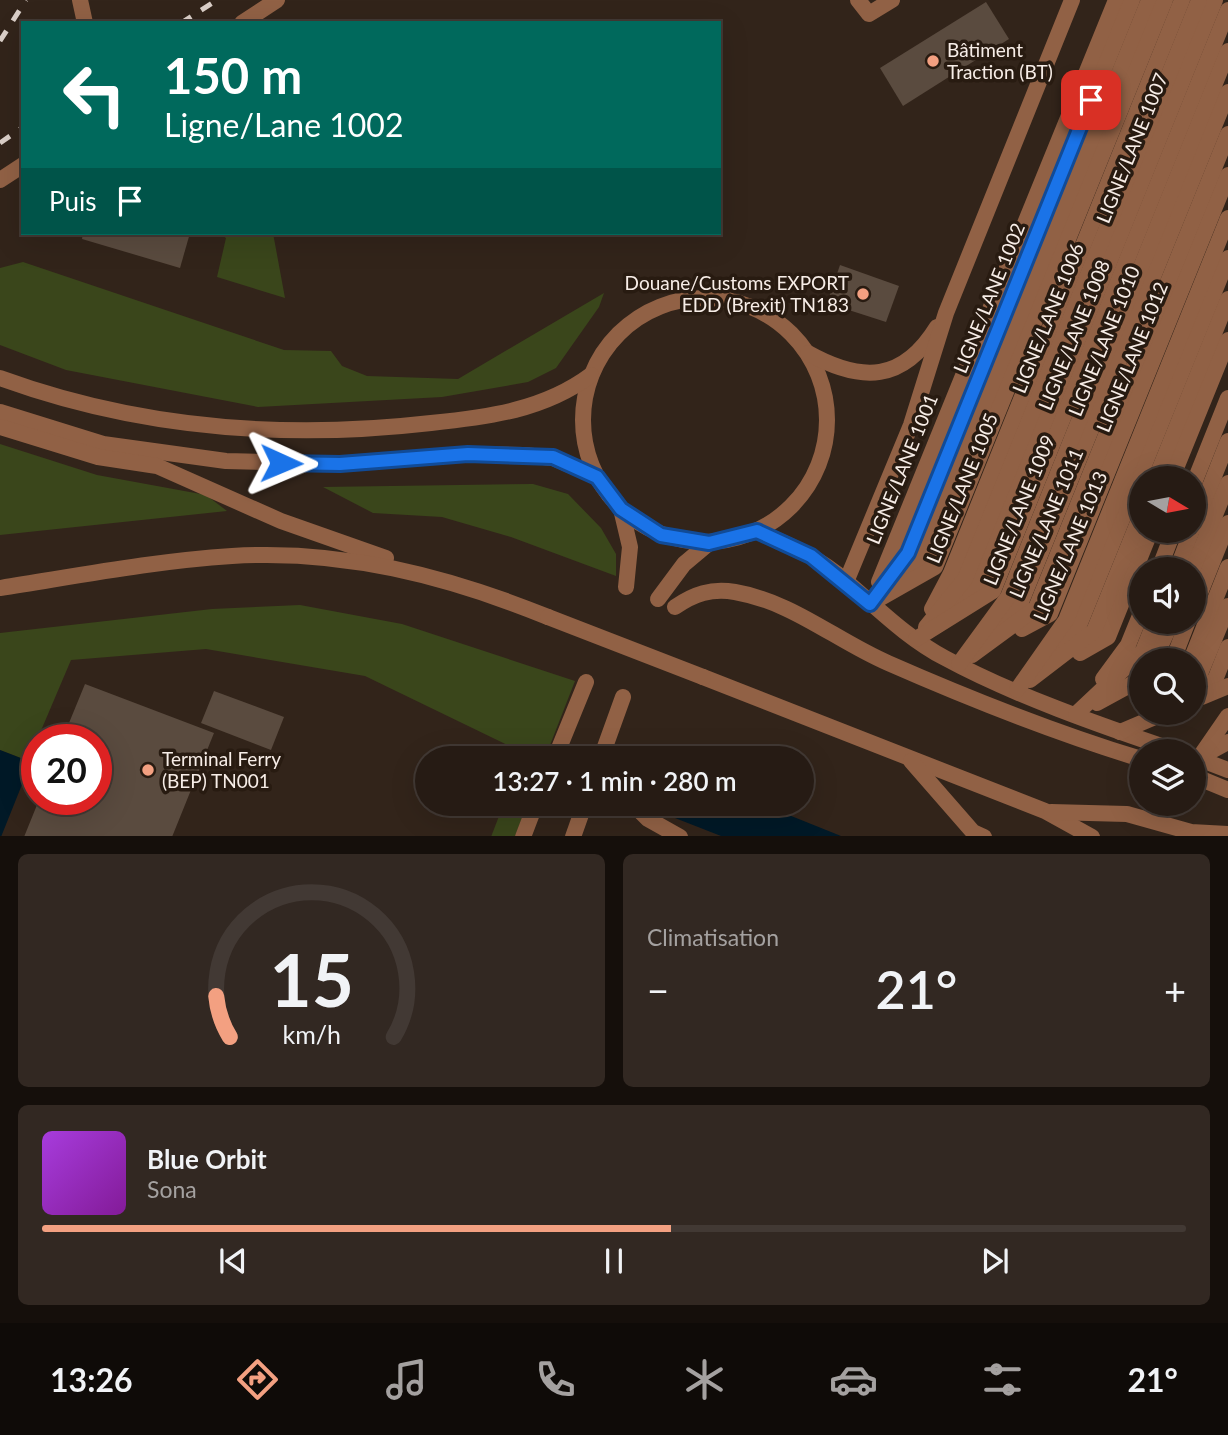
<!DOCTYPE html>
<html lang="fr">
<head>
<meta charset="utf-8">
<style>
	:root { --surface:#261b14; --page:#322822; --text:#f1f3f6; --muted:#a4a1a0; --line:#423934; --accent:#f3a081 }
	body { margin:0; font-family:Lato,sans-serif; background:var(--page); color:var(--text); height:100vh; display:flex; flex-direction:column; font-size:26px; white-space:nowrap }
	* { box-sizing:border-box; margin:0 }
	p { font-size:23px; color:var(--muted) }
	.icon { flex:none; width:38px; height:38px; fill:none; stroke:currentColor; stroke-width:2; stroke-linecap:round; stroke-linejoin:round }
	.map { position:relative; height:836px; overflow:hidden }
	.details { display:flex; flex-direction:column; gap:18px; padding:18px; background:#150f0b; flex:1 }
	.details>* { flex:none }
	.banner { position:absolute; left:21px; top:21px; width:700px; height:214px; border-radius:0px; box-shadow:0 7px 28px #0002,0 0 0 2px var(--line); background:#00695c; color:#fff; overflow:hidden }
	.needle { width:46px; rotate:100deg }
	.tools { position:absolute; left:1129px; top:466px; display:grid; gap:14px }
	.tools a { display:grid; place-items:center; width:77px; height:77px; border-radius:50%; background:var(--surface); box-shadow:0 7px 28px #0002,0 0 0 2px var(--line); font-size:35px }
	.speed { position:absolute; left:21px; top:724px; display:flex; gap:14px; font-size:35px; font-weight:700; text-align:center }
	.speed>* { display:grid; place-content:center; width:91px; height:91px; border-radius:50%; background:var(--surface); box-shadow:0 7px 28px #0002,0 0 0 2px var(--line); line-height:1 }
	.speed .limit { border:10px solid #d22; background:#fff; color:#111 }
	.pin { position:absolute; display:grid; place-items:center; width:60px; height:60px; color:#fff; margin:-30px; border-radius:14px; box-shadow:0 4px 10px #0006 }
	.me { position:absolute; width:77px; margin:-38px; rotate:91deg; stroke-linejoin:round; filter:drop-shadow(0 0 5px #0008) }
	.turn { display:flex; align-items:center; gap:24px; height:147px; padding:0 28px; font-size:32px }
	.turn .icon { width:91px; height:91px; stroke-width:2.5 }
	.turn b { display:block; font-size:49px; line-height:60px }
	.then { display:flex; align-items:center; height:66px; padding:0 28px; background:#0003; gap:14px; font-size:26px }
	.big { font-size:52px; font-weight:600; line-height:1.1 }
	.details .tile { flex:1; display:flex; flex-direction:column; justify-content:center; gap:10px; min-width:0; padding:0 24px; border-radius:10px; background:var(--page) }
	.details .dial { align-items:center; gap:0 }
	.dial svg { height:182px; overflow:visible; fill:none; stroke:var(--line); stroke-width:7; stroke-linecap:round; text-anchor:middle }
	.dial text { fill:var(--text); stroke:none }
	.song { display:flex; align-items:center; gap:21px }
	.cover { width:84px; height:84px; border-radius:10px; background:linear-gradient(135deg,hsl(280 70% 55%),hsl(290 70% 35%)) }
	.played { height:7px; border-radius:4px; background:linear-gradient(90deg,var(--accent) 55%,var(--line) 55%) }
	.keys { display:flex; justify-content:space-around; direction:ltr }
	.heat { display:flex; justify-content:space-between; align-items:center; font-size:38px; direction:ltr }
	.details .tiles { flex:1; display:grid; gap:18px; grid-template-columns:1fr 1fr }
	.tile:last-child { grid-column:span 2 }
	.trip { position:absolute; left:415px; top:746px; width:399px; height:70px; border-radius:35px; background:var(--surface); box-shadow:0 7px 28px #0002,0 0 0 2px var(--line); font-weight:600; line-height:70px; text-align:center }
	.tab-bar { display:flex; height:112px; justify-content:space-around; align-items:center; background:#0f0b08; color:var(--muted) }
	.tab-bar .icon { width:49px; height:49px }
	.tab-bar .on { color:var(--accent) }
	.tab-bar b { font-size:32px; color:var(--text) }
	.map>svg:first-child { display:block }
	.green { fill:#3a461b }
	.water { fill:#011927 }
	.building { fill:#5a4b3f }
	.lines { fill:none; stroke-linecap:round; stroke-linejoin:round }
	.lane { stroke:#916145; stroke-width:16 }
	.rail { stroke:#dacfc8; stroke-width:5; stroke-dasharray:12 12; stroke-linecap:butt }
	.lane-bridge { stroke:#916145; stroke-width:16 }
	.route-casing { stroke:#114b97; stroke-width:18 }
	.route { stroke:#1a73e8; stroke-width:12 }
	.poi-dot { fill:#f3a081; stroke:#281b11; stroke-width:2.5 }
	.labels { text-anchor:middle; stroke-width:7; stroke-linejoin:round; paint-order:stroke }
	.poi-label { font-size:19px; fill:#f7ede7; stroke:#281b11; text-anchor:start }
	.street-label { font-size:19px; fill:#f7ede7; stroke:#281b11 }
</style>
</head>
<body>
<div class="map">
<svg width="1228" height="837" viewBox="0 0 1228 837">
	<rect width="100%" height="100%" fill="#32241a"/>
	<g class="green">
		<path d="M 218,233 L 273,233 L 285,298 L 217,277 L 226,238 Z"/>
		<path d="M 23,262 L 284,350 L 331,351 L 342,366 L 367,376 L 458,379 L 604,293 L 599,307 L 556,368 L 528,382 L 442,397 L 258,407 L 66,370 L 0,345 L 0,268 Z"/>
		<path d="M 0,444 L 97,475 L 206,495 L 227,511 L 0,535 Z"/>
		<path d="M 533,484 L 568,494 L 601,528 L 616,554 L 616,576 L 511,537 L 442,517 L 373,513 L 323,487 Z"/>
		<path d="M 300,605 L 402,624 L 575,681 L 545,758 L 522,758 L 524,753 L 365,676 L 206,649 L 71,660 L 37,740 L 31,762 L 0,750 L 0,633 L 212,609 Z"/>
		<path d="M 504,803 L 528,803 L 515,836 L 491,837 Z"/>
	</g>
	<g class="water">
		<path d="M 0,750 L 31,762 L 1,837 L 0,836 Z"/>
		<path d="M 654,803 L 759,803 L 841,836 L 721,836 L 675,818 Z"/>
	</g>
	<g class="building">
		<path d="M 986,2 L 1009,39 L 903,106 L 880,68 Z"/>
		<path d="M 83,233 L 190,233 L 180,268 L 82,239 Z"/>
		<path d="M 840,265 L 899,286 L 886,322 L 827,303 Z"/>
		<path d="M 85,684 L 214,733 L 172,837 L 24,837 L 39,800 L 96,800 L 96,740 L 62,740 Z"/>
		<path d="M 214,691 L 284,717 L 271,750 L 201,723 Z"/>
	</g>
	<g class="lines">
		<g class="lane">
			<path d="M 80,0 L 85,23"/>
			<path d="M 858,0 L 869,14 L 892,0"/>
			<path d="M 242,23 L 277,0"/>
			<path d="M 0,180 L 23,165"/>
			<circle cx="705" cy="420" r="122"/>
			<path d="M 808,353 C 862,383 903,382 937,327"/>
			<path d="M 0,378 C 140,429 283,440 431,423 C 489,417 544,410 591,375"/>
			<path d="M 0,412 L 103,444 L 226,461 L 340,464 L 468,454 L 524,455 L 553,458 L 597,477"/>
			<path d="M 0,427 L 98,457 L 157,466 L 281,521 L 386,558"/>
			<path d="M 1156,478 L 1228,299"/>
			<path d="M 1172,478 L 1228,340"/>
			<path d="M 1194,483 L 1228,398"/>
			<path d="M 621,509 L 630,547 L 626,587"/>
			<path d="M 1194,527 L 1228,441"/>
			<path d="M 756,531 C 785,543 811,554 836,573 C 872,602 903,636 945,658 C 1013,695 1102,726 1176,751"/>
			<path d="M 1159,569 L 1174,530"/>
			<path d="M 1177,569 L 1192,530"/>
			<path d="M 1193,569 L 1228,483"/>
			<path d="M 901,578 L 921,561 L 1149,0"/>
			<path d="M 846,582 L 911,425 L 946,313 L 1072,0"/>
			<path d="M 879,582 L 1116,0"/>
			<path d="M 0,588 C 77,576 154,561 232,556 C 342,549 447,576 548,617"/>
			<path d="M 658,599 L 684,564 L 709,543"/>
			<path d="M 873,599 L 908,553 L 1132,0"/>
			<path d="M 957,603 L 979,585 L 1215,0"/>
			<path d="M 870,604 L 935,567 L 1165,0"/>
			<path d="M 675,607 C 694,594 711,588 735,592 C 793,602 835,640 888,663 C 970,699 1056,733 1141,759"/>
			<path d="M 1194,608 L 1228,523"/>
			<path d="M 932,609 L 951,573 L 1182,0"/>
			<path d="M 926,627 L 965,579 L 1199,0"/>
			<path d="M 995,628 L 1021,602 L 1228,92"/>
			<path d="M 1022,629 L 1050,614 L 1228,175"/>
			<path d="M 916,639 L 993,591 L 1228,10"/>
			<path d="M 1053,652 L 1080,623 L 1228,258"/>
			<path d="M 1080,653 L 1108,637 L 1151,530"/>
			<path d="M 972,655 L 1036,608 L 1228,134"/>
			<path d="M 1154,660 L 1172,621"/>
			<path d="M 1173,660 L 1188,621"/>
			<path d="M 1191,660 L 1228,567"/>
			<path d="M 959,664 L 1008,597 L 1228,51"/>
			<path d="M 703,677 L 1045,811 L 1092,837"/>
			<path d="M 1103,679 L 1128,645 L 1141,613"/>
			<path d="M 1194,679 L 1200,674 L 1228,606"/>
			<path d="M 1030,680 L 1094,631 L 1141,515"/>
			<path d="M 1017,690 L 1066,620 L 1228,218"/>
			<path d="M 1194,692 L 1215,680 L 1228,647"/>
			<path d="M 1202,697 L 1228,686"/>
			<path d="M 1097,703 L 1141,679"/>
			<path d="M 1076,714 L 1143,651 L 1155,621"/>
			<path d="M 1120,732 L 1167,712"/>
			<path d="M 1204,755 L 1228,742"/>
			<path d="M 1194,757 L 1228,770"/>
			<path d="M 555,758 L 586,682"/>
			<path d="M 601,758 L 623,697"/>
			<path d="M 1199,758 L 1228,716"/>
			<path d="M 911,761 L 973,832 L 984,837"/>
			<path d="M 1194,776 L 1228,790"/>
			<path d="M 632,803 L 648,819 L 680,837"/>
			<path d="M 1051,812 L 1127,814 L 1191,832 L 1228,834"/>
			<path d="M 523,837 L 536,803"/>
			<path d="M 573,837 L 585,803"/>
		</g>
		<g class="rail">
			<path d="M 181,23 L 217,0"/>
			<path d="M 0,41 L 26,0"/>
			<path d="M 0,143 L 23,127"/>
		</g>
		<path class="lane-bridge" d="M 548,617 L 703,677"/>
	</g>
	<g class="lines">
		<g class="route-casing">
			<path id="route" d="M 281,463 L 340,464 L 468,454 L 553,457 L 597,477 L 621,509 L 661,535 L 709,543 L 757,531 L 811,556 L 870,604 L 908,553 L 1091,100"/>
		</g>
		<use href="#route" class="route"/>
	</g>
	<g class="poi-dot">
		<circle cx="933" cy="61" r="7"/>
		<circle cx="863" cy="294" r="7"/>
		<circle cx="148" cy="770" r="7"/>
	</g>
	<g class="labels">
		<g class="poi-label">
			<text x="947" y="57">Bâtiment<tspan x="947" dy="22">Traction (BT)</tspan></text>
			<text x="849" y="290" text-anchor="end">Douane/Customs EXPORT<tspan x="849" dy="22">EDD (Brexit) TN183</tspan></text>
			<text x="162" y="766">Terminal Ferry<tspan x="162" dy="22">(BEP) TN001</tspan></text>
		</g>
		<g class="street-label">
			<text transform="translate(1132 148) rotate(-68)" y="7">LIGNE/LANE 1007</text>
			<text transform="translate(989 298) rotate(-68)" y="7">LIGNE/LANE 1002</text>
			<text transform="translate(1048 318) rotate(-68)" y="7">LIGNE/LANE 1006</text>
			<text transform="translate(1074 335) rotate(-68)" y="7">LIGNE/LANE 1008</text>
			<text transform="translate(1104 341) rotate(-68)" y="7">LIGNE/LANE 1010</text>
			<text transform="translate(1132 357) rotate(-68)" y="7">LIGNE/LANE 1012</text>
			<text transform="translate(902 469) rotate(-68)" y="7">LIGNE/LANE 1001</text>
			<text transform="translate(962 488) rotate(-68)" y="7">LIGNE/LANE 1005</text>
			<text transform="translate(1019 510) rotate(-68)" y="7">LIGNE/LANE 1009</text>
			<text transform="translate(1046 523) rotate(-67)" y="7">LIGNE/LANE 1011</text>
			<text transform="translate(1070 546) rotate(-67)" y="7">LIGNE/LANE 1013</text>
		</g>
	</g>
</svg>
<div class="tools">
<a><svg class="needle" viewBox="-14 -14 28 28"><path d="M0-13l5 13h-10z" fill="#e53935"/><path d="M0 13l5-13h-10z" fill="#a4a1a0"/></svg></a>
<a><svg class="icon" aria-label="sound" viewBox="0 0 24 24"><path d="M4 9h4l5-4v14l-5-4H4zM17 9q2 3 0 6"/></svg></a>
<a><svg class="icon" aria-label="search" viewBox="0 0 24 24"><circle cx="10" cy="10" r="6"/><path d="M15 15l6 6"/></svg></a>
<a><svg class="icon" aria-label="layers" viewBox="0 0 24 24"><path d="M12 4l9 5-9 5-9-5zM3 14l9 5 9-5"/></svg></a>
</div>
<div class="speed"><div class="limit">20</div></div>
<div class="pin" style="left:1091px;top:100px;background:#d93025"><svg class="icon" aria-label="arrive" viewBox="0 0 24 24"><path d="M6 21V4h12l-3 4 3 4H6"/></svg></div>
<svg class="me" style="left:281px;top:463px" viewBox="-20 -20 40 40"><path d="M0-17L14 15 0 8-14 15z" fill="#1a73e8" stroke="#fff" stroke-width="4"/></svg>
<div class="trip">13:27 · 1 min · 280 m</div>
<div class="banner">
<div class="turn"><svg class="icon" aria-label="left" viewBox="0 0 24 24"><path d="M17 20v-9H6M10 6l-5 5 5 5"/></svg><div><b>150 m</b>Ligne/Lane 1002</div></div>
<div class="then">Puis<svg class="icon" aria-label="arrive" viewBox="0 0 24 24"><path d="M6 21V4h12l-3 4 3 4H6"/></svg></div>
</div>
</div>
<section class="details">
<div class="tiles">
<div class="tile dial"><svg viewBox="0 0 100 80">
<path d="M14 69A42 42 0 1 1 86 69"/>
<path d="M14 69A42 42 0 0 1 8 51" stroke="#f3a081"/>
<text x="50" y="56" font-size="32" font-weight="700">15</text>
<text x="50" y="72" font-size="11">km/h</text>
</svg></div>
<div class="tile"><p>Climatisation</p>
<div class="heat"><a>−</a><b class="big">21°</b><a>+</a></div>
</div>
<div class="tile">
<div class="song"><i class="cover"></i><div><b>Blue Orbit</b><p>Sona</p></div></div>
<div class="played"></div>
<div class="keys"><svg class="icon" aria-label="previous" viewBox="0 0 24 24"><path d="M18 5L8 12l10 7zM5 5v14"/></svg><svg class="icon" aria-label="pause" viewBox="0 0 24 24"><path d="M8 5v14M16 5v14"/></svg><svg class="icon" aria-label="next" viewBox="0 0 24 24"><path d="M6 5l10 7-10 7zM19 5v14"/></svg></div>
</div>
</div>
</section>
<nav class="tab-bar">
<b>13:26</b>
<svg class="icon on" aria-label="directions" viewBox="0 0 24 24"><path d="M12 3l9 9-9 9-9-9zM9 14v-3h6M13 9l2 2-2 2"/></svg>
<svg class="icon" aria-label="music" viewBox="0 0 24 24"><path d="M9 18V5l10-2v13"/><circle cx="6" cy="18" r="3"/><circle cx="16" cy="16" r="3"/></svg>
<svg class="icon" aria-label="phone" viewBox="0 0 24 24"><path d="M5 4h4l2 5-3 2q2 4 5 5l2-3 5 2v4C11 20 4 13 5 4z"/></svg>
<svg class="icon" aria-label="climate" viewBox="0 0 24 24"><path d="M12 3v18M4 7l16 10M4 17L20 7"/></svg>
<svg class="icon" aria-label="car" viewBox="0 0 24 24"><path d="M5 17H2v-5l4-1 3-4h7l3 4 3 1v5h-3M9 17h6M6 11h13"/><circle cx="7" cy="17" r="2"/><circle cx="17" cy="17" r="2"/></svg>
<svg class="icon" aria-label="filters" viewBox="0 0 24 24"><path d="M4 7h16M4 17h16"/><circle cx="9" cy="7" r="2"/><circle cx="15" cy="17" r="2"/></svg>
<b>21°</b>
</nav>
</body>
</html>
